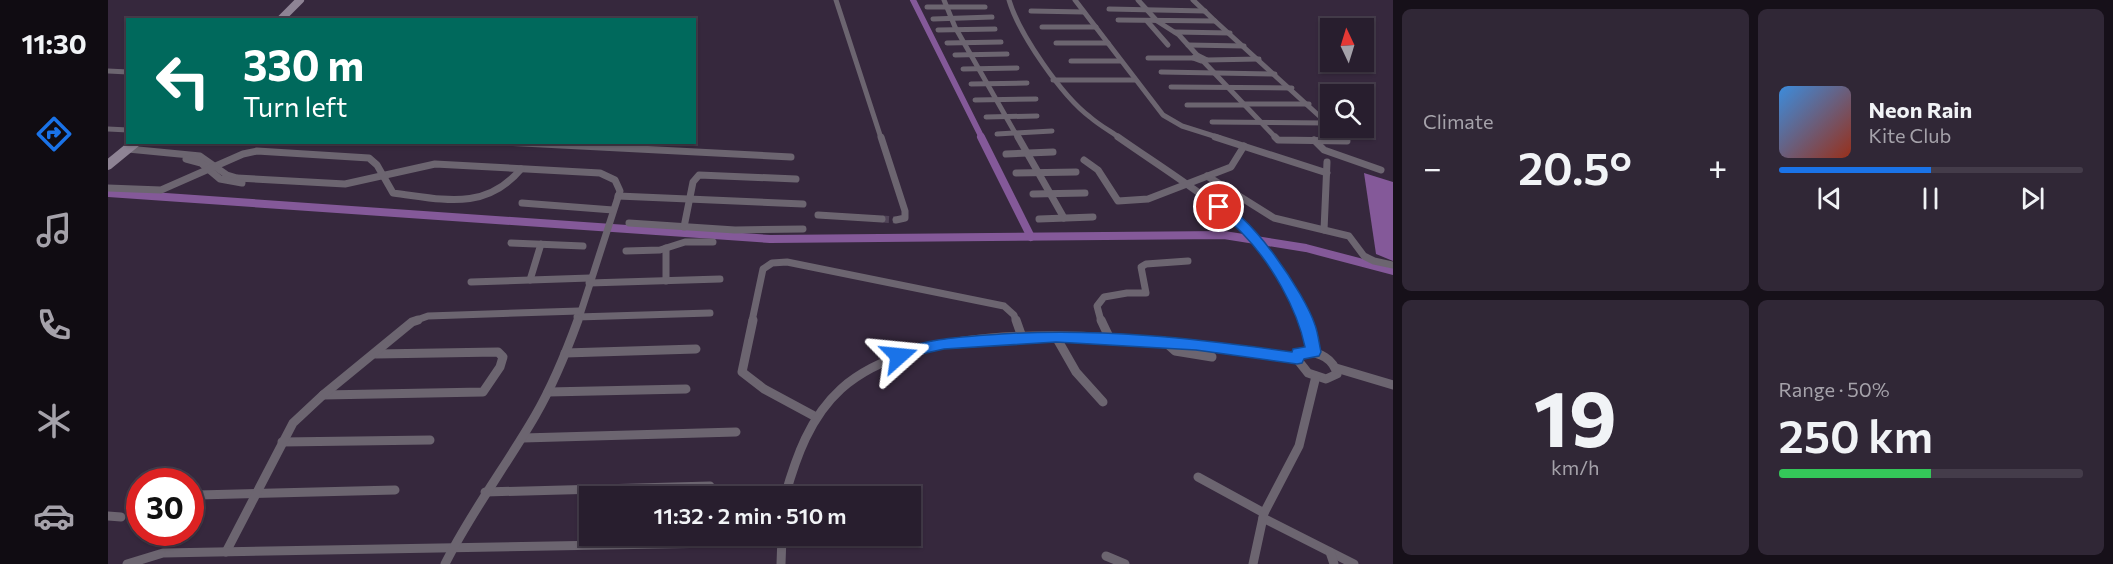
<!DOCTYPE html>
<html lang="en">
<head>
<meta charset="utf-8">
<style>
	:root { --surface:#281e2e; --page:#302736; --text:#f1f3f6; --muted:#a5a2aa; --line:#443c4a; --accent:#1a73e8 }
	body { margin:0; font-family:Commissioner,sans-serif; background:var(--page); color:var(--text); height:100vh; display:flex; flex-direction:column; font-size:22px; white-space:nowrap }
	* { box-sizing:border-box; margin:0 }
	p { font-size:20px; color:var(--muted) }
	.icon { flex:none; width:33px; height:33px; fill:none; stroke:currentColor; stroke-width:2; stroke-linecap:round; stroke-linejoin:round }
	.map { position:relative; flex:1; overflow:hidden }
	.panel { display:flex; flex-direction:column; gap:9px; padding:9px; background:#161019; width:720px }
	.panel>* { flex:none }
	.hud { position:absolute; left:18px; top:18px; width:570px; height:126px; border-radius:0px; box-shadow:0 2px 4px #0004,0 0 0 2px var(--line); background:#00695c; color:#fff; overflow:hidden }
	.needle { width:39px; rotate:356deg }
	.controls { position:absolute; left:1212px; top:18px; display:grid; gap:12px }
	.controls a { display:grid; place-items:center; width:54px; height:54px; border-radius:0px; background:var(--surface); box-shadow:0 2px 4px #0004,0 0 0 2px var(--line); font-size:30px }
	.speed { position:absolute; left:18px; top:468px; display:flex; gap:12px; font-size:30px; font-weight:700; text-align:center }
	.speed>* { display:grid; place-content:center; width:78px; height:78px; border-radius:50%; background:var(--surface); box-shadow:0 2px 4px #0004,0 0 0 2px var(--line); line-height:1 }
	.speed .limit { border:9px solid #d22; background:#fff; color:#111 }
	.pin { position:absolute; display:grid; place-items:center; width:51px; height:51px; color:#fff; margin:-26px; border:3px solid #fff; border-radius:50%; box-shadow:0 2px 6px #0007 }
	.me { position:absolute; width:66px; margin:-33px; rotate:72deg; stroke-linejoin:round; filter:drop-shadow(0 0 4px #0008) }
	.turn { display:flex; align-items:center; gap:21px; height:126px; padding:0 18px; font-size:27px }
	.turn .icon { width:78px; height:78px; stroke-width:2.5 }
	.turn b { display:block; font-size:42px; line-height:51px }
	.big { font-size:45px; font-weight:600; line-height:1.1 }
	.panel .card { flex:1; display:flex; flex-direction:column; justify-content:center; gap:9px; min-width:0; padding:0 21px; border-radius:9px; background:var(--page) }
	.panel .dial { align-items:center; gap:0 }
	.dial b { font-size:78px; line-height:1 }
	.song { display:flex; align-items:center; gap:18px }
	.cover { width:72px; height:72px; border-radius:9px; background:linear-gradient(135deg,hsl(210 70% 55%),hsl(10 70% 35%)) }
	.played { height:6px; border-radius:3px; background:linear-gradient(90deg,var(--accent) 50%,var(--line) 50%) }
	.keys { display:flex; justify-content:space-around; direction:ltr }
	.heat { display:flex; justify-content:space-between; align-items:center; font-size:33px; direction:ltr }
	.charge { height:9px; border-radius:4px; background:linear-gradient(90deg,#34c759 50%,var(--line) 0) }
	.panel .tiles { flex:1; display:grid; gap:9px; grid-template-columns:repeat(2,1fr) }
	.trip { position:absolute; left:471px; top:486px; width:342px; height:60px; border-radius:0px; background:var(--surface); box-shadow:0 2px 4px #0004,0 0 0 2px var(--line); font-weight:600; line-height:60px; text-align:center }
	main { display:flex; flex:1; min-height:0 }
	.dock { display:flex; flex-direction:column; width:108px; justify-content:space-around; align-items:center; background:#100c12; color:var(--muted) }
	.dock .icon { width:42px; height:42px }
	.dock .selected { color:var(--accent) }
	.dock b { font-size:27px; color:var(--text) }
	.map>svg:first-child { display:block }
	.water { fill:#845999 }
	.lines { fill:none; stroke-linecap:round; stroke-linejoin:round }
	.canal-far1 { stroke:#845999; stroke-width:6 }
	.canal { stroke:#845999; stroke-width:8 }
	.street-tunnel { stroke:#514458; stroke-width:7; stroke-dasharray:7 4; stroke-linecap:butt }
	.street-far2 { stroke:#6c6570; stroke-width:5 }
	.street-far1 { stroke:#6c6570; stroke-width:7 }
	.street { stroke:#6c6570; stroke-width:9 }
	.secondary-far1 { stroke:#8e8394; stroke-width:8 }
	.secondary { stroke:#8e8394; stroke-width:10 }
	.route { fill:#1a73e8; stroke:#114b97; stroke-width:1.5 }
</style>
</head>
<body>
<main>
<nav class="dock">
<b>11:30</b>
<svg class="icon selected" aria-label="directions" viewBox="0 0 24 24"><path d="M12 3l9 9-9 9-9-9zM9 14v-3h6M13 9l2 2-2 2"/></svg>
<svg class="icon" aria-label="music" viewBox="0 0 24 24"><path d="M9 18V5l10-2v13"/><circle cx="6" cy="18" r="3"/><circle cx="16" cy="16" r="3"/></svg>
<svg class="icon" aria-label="phone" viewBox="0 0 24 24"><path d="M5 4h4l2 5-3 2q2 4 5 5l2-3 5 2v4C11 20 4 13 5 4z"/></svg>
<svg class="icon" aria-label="climate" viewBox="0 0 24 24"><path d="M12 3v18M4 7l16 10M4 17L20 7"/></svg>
<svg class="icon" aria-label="car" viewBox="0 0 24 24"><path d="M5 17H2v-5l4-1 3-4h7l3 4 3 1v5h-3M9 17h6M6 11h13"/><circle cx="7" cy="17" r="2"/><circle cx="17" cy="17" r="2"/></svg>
</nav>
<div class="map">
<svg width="1285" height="564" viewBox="0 0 1285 564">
	<rect width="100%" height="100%" fill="#36283d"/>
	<path class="water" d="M 1256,173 L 1285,182 L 1285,261 L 1268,254 Z"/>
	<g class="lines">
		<path class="canal-far1" d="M 805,0 L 874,138"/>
		<g class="canal">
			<path d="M 873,137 L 923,237"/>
			<path d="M 0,193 L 662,239 L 1116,235 L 1198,248 L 1285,271"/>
		</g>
		<path class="street-tunnel" d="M 774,219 L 788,220"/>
		<g class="street-far2">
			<path d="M 728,0 L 773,138"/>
			<path d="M 836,0 L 847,27 L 910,138"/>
			<path d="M 901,0 C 911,34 954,96 982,117 C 991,125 1002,131 1012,138"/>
			<path d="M 967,0 L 1055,115 L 1074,126 L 1112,138"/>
			<path d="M 1030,0 L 1049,21 L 1071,35 L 1089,55"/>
			<path d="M 819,7 L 877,7"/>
			<path d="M 1001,9 L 1097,11"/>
			<path d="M 923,11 L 976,12"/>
			<path d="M 825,19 L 884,17"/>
			<path d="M 1010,20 L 1107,21 L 1085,0"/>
			<path d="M 1039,21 L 1060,45"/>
			<path d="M 1107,21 L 1219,123"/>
			<path d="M 934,27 L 988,27"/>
			<path d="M 830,30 L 887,29"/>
			<path d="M 1067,32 L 1122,33"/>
			<path d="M 839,43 L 893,42"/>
			<path d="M 948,43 L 1000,43"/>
			<path d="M 1080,45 L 1136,46"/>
			<path d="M 847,55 L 899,54"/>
			<path d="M 1089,55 L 1099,60 L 1093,61 L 1085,58 Z"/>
			<path d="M 1040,58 L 1085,58"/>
			<path d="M 1099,60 L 1151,59"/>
			<path d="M 963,61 L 1013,61"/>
			<path d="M 1095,61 L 1168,138"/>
			<path d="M 855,69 L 909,68"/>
			<path d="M 0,71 L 20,72"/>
			<path d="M 1053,72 L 1167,74"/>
			<path d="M 945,80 L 1027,80"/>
			<path d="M 863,84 L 919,83"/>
			<path d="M 1063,87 L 1184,88"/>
			<path d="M 867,100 L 928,99"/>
			<path d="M 1137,104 L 1201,104"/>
			<path d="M 1079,105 L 1138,105"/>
			<path d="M 878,117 L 929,116"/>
			<path d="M 1104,122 L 1219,123"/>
			<path d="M 0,129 L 20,130"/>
			<path d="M 889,134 L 944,131"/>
		</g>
		<g class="street-far1">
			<path d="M 773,137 L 797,211 L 797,218 L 788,220"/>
			<path d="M 910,137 L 956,218"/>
			<path d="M 1010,137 C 1081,187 1168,234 1198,321"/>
			<path d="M 1107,137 L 1219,173"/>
			<path d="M 1167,137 L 1170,140 L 1239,141"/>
			<path d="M 1206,140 L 1216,150 L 1273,170"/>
			<path d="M 394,142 L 683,157"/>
			<path d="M 20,149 L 92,156 L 119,175 L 129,178 L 237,184 L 327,164 L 492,173 L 507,180 L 512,191 L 470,321"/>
			<path d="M 898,154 L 945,152"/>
			<path d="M 78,159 L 93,163 L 112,179 L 134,183"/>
			<path d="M 976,160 L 990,170 L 1010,201 L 1040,199 L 1123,167 L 1136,146"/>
			<path d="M 908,173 L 968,172"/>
			<path d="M 1099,176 L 1166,218 L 1241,236 L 1256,256 L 1266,261 L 1285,265"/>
			<path d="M 0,188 L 53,190 L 135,154 L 149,151 L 261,158 L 269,165 L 285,193 C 334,199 377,212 413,169"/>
			<path d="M 925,194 L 977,193"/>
			<path d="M 510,196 L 695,204"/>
			<path d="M 414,203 L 505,210"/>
			<path d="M 710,215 L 774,219"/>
			<path d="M 931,219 L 985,217"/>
			<path d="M 521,223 L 627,230 L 695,229"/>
			<path d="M 576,227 L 585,182 L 591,175 L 688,179"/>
			<path d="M 1216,230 L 1219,162"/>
			<path d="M 403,243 L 475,246"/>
			<path d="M 558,248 L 558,281"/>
			<path d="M 518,251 L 552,250 L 577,242 L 605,242"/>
			<path d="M 422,280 L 433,244"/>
			<path d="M 363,282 L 482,278"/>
			<path d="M 481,283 L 612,279"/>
			<path d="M 469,317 L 602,313"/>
			<path d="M 306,321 L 320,316 L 471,311"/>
			<path d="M 644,321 L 655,269 L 664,263 L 679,262 L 896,306 L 906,315 L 908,321"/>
			<path d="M 993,321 L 989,306 L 996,297 L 1019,293 L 1038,293 L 1033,267 L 1038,264 L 1080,261"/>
		</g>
		<g class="street">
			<path d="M 645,320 L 634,372 L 656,389 L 708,417"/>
			<path d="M 908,320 L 914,337"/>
			<path d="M 993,320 L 1002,339"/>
			<path d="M 1198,320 L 1206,352"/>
			<path d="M 948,337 L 968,372 L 995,402"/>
			<path d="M 1056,341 L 1067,351 L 1104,357"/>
			<path d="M 1197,351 C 1212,353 1225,358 1229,374 L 1218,379 L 1200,373 L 1189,359 L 1190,353 Z"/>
			<path d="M 457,353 L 588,349"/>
			<path d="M 1228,368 L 1285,385"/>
			<path d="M 440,392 L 578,389"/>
			<path d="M 215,395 L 375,392 L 392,367 L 395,357 L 390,352 L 268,354"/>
			<path d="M 415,438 L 628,432"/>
			<path d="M 174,442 L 322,440"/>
			<path d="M 1090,477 L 1156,513"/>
			<path d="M 377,492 L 602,486"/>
			<path d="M 90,495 L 287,490"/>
			<path d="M 677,496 C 688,457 702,417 733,389 C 828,304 1071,342 1189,359"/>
			<path d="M 0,516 L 13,517"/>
			<path d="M 1155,518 L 1246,564"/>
			<path d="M 118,552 L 185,423 L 215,395 L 304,322 L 310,320"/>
			<path d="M 1222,552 L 1226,564"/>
			<path d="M 998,556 L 1017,564"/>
			<path d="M 19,564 L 55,553 L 610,543"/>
			<path d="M 337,564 C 363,512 398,466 427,416 C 445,385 458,353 470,320"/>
			<path d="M 673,564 L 674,536"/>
			<path d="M 1145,564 L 1156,513 L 1191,446 L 1208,376"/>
		</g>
		<path class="secondary-far1" d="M 172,20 L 192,0"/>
		<path class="secondary" d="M 0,165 L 28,142"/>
	</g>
	<path class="route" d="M 1111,203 C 1142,212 1197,294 1207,325 C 1210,333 1211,343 1213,352 L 1211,356 L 1196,359 L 1194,363 L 1189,364 L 1088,350 L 948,342 L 836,349 L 809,355 L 791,362 L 785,360 L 783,356 L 785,352 C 820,338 856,337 893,334 C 991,328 1087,338 1184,352 L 1185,349 L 1197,347 C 1189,308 1163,263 1135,234 C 1127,225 1116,218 1107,210 L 1107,205 Z"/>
</svg>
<div class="controls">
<a><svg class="needle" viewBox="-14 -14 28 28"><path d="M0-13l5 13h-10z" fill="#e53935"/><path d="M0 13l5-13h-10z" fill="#a5a2aa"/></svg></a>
<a><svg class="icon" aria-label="search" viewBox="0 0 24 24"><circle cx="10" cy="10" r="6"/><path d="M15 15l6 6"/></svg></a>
</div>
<div class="speed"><div class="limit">30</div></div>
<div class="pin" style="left:1111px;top:207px;background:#d93025"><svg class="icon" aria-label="arrive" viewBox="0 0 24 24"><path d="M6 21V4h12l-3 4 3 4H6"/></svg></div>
<svg class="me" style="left:791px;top:356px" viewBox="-20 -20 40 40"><path d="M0-17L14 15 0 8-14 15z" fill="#1a73e8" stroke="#fff" stroke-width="4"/></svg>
<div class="trip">11:32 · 2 min · 510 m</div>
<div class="hud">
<div class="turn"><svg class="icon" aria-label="left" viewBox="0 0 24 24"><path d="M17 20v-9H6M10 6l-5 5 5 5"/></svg><div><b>330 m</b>Turn left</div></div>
</div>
</div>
<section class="panel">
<div class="tiles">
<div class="card"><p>Climate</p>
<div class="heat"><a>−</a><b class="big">20.5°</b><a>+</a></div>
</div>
<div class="card">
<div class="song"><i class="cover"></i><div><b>Neon Rain</b><p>Kite Club</p></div></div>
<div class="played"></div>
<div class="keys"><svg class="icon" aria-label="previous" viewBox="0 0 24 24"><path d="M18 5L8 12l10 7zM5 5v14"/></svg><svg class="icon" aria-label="pause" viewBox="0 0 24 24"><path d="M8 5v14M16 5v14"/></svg><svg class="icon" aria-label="next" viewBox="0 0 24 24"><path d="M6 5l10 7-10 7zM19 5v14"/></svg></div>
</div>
<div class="card dial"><b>19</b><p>km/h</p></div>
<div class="card"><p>Range · 50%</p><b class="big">250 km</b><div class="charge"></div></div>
</div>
</section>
</main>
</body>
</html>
